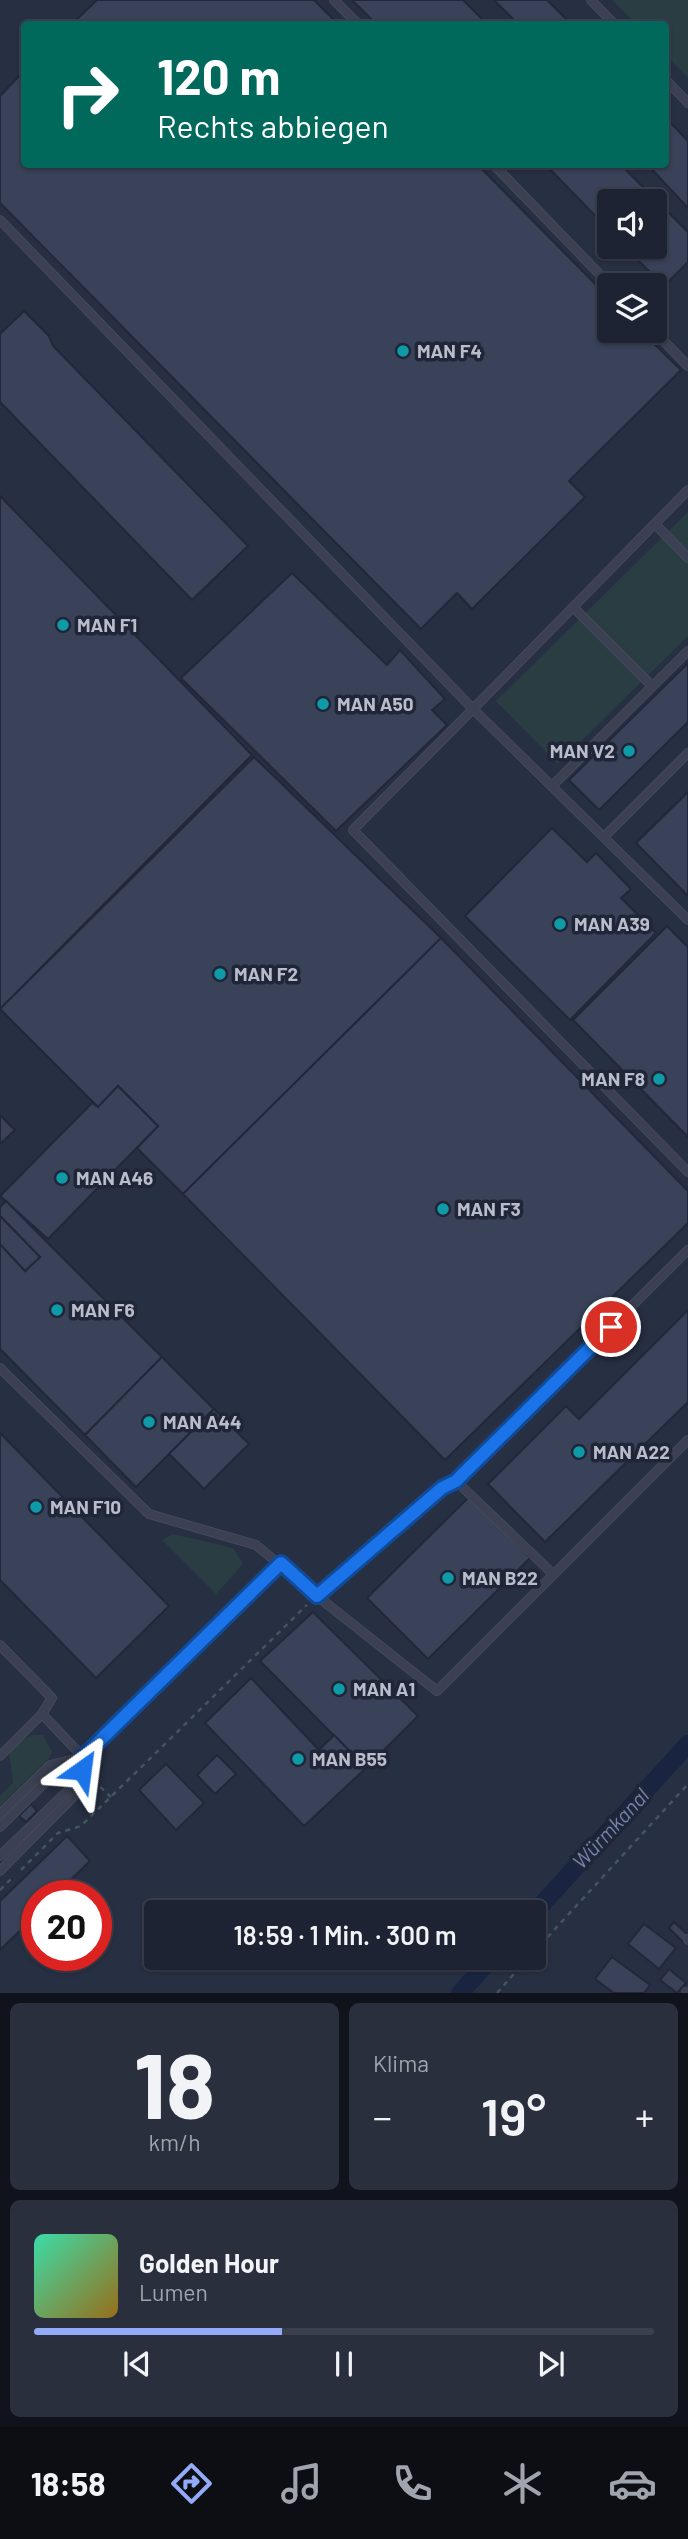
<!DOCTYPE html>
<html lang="de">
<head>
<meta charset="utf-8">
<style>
	:root { --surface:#1d2332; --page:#2a2f3e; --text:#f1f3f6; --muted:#a0a4ac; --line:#3b404d; --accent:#92aaf8 }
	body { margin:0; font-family:Barlow,sans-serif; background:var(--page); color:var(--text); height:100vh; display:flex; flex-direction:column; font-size:26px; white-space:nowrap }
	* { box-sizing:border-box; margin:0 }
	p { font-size:23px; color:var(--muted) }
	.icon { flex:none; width:38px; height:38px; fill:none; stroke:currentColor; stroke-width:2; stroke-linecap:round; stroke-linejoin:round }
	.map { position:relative; height:1993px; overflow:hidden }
	.drawer { display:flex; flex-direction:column; gap:10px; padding:10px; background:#10131c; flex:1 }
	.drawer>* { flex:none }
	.guide { position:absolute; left:21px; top:21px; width:648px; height:147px; border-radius:7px; box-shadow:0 2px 5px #0004,0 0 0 2px var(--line); background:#00695c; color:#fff; overflow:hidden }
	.controls { position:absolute; left:597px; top:189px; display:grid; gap:14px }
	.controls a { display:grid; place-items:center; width:70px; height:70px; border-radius:7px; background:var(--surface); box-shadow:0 2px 5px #0004,0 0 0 2px var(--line); font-size:35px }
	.speed { position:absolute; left:21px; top:1880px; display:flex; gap:14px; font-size:35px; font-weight:700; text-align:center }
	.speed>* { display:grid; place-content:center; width:91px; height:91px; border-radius:50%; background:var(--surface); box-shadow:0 2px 5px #0004,0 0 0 2px var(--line); line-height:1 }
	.speed .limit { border:10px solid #d22; background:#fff; color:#111 }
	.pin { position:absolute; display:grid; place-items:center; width:60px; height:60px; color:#fff; margin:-30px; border:4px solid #fff; border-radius:50%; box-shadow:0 2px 7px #0007 }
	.me { position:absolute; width:77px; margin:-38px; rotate:31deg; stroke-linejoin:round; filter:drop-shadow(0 0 5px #0008) }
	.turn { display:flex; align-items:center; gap:24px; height:147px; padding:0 21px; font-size:32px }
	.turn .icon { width:91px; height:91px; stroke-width:2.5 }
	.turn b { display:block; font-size:49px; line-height:60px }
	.big { font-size:52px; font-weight:600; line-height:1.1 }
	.drawer .card { flex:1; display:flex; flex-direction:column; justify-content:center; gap:10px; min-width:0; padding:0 24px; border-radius:10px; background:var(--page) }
	.drawer .dial { align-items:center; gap:0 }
	.dial b { font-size:91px; line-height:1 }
	.song { display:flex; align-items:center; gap:21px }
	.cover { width:84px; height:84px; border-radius:10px; background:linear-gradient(135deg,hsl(160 70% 55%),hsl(40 70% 35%)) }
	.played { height:7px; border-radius:4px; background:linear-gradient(90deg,var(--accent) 40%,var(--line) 40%) }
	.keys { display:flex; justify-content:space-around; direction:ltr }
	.heat { display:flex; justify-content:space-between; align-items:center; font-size:38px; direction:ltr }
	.drawer .tiles { flex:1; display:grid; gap:10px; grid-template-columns:1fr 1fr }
	.card:last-child { grid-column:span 2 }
	.trip { position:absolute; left:144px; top:1900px; width:402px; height:70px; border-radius:7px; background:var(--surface); box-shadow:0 2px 5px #0004,0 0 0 2px var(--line); font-weight:600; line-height:70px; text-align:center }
	.tab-bar { display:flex; height:112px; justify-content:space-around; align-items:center; background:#0c0e14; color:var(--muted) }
	.tab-bar .icon { width:49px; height:49px }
	.tab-bar .current { color:var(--accent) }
	.tab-bar b { font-size:32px; color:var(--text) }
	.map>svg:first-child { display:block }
	.green { fill:#293d43 }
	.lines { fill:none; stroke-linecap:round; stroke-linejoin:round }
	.canal { stroke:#192441; stroke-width:18 }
	.building { fill:#394258; stroke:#22283a; stroke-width:2 }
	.service-casing { stroke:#454a5b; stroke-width:10 }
	.path { stroke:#42565b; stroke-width:2.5; stroke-dasharray:5 5; stroke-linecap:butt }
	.service { stroke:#3b4152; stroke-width:8 }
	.route-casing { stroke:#114b97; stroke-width:18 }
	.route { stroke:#1a73e8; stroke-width:12 }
	.culture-dot { fill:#0f9aa8; stroke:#202638; stroke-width:2.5 }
	.labels { text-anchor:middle; stroke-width:7; stroke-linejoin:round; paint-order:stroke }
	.poi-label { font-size:19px; font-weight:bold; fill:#b8bdcc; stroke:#202638; text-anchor:start }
	.water-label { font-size:21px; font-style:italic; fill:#7282aa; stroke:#202638 }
</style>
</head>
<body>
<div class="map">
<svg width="688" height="1993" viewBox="0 0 688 1993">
	<rect width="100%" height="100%" fill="#272f42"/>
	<g class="green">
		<path d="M 612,0 L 688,0 L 688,78 L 665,54 L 665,24 L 636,24 Z"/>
		<path d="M 688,512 L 688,636 L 558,764 L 496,701 Z"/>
		<path d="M 173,1534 L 233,1548 L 243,1564 L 216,1594 L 162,1540 Z"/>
		<path d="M 33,1735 L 43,1735 L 52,1752 L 49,1758 L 0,1806 L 0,1796 L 13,1783 L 9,1753 L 24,1739 Z"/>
	</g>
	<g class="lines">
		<g class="canal">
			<path d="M 534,1913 L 688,1744"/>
			<path d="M 460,1993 L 492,1958"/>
		</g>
	</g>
	<g class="building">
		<path d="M 97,0 L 314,0 L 338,24 L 72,24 Z"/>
		<path d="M 352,0 L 463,0 L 487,24 L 376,24 Z"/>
		<path d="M 494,0 L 547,0 L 571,24 L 518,24 Z"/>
		<path d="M 24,71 L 24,164 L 477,164 L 609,298 L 609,331 L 641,331 L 681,370 L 569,481 L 585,497 L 472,609 L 457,593 L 421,629 L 0,203 L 0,96 Z"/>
		<path d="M 665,117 L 688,141 L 688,208 L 647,164 L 665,164 Z"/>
		<path d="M 545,164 L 620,164 L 688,232 L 688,262 L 664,286 L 625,247 L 654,247 L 654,201 L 609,201 L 609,230 Z"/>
		<path d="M 24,311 L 49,336 L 53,346 L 248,546 L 192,600 L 0,402 L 0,334 Z"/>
		<path d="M 0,496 L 252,755 L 0,1009 Z"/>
		<path d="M 292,573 L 387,665 L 400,650 L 445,699 L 432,710 L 447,725 L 336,831 L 181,678 Z"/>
		<path d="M 688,663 L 688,722 L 599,810 L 569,780 Z"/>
		<path d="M 254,757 L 441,938 L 183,1194 L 137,1148 L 158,1126 L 118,1086 L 98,1107 L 0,1009 Z"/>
		<path d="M 688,792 L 688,896 L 636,843 Z"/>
		<path d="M 552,828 L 587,862 L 596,853 L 631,889 L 621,898 L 656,933 L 570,1020 L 465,916 Z"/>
		<path d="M 667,926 L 688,947 L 688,1137 L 573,1020 Z"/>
		<path d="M 441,938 L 688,1191 L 688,1223 L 445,1460 L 183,1194 Z"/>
		<path d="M 118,1086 L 158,1126 L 48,1239 L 0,1196 L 92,1103 L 98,1107 Z"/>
		<path d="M 0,1115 L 15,1130 L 0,1144 Z"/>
		<path d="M 6,1201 L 162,1357 L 85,1435 L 0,1349 L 0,1244 L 25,1271 L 40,1257 L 0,1216 L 0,1207 Z"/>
		<path d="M 0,1216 L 40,1257 L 25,1271 L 0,1244 Z"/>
		<path d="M 688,1310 L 688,1402 L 545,1542 L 488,1484 L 566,1406 L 579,1419 Z"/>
		<path d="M 162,1357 L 214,1409 L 136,1487 L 85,1435 Z"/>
		<path d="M 214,1409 L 249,1444 L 204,1489 L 169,1454 Z"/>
		<path d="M 0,1433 L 169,1606 L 96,1678 L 0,1580 Z"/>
		<path d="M 469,1497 L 530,1558 L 428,1659 L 367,1598 Z"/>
		<path d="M 313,1612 L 418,1716 L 366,1768 L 260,1661 Z"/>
		<path d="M 251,1678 L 319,1750 L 334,1735 L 366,1768 L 304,1826 L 205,1723 Z"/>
		<path d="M 217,1755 L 236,1774 L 215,1794 L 197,1775 Z"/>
		<path d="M 166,1764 L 204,1803 L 176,1830 L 139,1790 Z"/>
		<path d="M 31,1804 L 37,1811 L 26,1822 L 19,1816 Z"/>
		<path d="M 67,1836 L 90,1861 L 55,1895 L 37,1895 L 37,1914 L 0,1950 L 0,1901 Z"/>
		<path d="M 674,1922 L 688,1935 L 684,1943 L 669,1928 Z"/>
		<path d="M 644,1924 L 676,1948 L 659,1969 L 628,1944 Z"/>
		<path d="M 612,1957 L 650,1985 L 644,1993 L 614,1993 L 595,1979 Z"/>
		<path d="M 669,1969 L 686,1983 L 677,1993 L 660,1980 Z"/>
	</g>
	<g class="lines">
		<g class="service-casing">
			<g id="service">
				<path d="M 334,0 L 358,24"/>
				<path d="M 591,0 L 614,24"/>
				<path d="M 665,79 L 688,103"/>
				<path d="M 493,164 L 610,285"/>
				<path d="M 0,220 L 473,709 L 688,490"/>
				<path d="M 654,331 L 688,366"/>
				<path d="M 655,524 L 688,558"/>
				<path d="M 573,607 L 652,686"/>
				<path d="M 552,786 L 688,651"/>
				<path d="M 604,837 L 688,753"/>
				<path d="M 688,920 L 473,709 L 353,830 L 688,1172"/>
				<path d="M 0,1368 L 149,1514 L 256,1545 L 317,1596 L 442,1488 L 456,1481 L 688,1250"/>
				<path d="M 456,1481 L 553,1574"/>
				<path d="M 317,1596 L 437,1691 L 688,1440"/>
				<path d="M 0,1645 L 52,1698 L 42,1714 L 0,1756"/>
				<path d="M 0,1814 L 50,1765 L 83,1757 L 281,1563"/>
				<path d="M 0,1827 L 65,1763"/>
				<path d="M 0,1856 L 81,1778"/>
				<path d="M 0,1871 L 80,1790 L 83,1757 L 42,1714"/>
				<path d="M 688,1939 L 688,1940"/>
				<path d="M 686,1992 L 687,1993"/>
			</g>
		</g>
		<g class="path">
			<path d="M 93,1780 L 111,1797"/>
			<path d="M 21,1870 L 58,1833 L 81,1826 L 307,1605"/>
			<path d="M 0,1890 L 11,1879"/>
			<path d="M 534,1952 L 688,1784"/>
			<path d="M 497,1993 L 528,1958"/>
		</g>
		<use href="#service" class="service"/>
	</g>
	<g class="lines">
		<g class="route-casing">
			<path id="route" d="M 82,1770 L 83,1757 L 281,1563 L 317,1596 L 442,1488 L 456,1481 L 611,1327"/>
		</g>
		<use href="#route" class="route"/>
	</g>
	<g class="culture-dot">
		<circle cx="403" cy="351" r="7"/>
		<circle cx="63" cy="625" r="7"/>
		<circle cx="323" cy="704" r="7"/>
		<circle cx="629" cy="751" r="7"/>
		<circle cx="560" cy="924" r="7"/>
		<circle cx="220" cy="974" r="7"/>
		<circle cx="659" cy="1079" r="7"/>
		<circle cx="62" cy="1178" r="7"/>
		<circle cx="443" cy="1209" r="7"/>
		<circle cx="57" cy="1310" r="7"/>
		<circle cx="149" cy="1422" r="7"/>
		<circle cx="579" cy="1452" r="7"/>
		<circle cx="36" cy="1507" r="7"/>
		<circle cx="448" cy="1578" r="7"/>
		<circle cx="339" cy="1689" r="7"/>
		<circle cx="298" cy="1759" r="7"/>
	</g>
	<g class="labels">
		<g class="poi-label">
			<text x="417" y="358">MAN F4</text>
			<text x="77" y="632">MAN F1</text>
			<text x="337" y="711">MAN A50</text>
			<text x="615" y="758" text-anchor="end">MAN V2</text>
			<text x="574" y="931">MAN A39</text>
			<text x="234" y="981">MAN F2</text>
			<text x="645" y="1086" text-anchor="end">MAN F8</text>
			<text x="76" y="1185">MAN A46</text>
			<text x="457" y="1216">MAN F3</text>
			<text x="71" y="1317">MAN F6</text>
			<text x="163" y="1429">MAN A44</text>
			<text x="593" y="1459">MAN A22</text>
			<text x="50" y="1514">MAN F10</text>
			<text x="462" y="1585">MAN B22</text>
			<text x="353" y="1696">MAN A1</text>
			<text x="312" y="1766">MAN B55</text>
		</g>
		<g class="water-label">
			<text transform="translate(611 1829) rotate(-47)" y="7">Würmkanal</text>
		</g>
	</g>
</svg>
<div class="controls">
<a><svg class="icon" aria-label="sound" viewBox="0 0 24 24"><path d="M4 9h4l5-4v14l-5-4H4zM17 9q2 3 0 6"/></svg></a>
<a><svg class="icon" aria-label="layers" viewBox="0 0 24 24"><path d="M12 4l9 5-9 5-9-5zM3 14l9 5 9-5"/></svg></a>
</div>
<div class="speed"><div class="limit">20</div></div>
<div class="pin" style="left:611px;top:1327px;background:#d93025"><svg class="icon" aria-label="arrive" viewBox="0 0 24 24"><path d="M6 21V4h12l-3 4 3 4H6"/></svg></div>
<svg class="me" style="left:82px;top:1770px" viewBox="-20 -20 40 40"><path d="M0-17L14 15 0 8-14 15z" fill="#1a73e8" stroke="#fff" stroke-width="4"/></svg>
<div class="trip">18:59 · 1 Min. · 300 m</div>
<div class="guide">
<div class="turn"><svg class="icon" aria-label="right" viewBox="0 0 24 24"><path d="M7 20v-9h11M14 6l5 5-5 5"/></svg><div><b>120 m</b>Rechts abbiegen</div></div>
</div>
</div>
<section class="drawer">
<div class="tiles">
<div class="card dial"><b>18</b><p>km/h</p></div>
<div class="card"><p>Klima</p>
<div class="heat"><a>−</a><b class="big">19°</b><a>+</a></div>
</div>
<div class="card">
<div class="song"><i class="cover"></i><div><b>Golden Hour</b><p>Lumen</p></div></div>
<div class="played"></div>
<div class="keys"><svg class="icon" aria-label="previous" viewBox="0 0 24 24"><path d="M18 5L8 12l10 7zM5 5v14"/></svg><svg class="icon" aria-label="pause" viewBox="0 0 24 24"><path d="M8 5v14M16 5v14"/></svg><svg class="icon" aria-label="next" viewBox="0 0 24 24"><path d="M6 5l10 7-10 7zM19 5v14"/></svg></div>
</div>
</div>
</section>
<nav class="tab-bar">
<b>18:58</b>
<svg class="icon current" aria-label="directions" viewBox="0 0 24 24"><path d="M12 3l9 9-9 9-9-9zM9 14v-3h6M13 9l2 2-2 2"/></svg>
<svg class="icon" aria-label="music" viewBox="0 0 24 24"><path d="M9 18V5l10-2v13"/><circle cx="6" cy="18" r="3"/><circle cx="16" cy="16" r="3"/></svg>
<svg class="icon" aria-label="phone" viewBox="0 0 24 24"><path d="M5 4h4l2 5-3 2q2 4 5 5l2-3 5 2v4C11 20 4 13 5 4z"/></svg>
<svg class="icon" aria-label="climate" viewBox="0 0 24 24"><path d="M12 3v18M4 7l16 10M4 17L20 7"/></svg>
<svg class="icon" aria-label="car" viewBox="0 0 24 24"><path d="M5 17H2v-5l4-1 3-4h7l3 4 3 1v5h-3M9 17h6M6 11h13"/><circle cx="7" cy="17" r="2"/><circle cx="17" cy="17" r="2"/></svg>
</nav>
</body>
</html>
